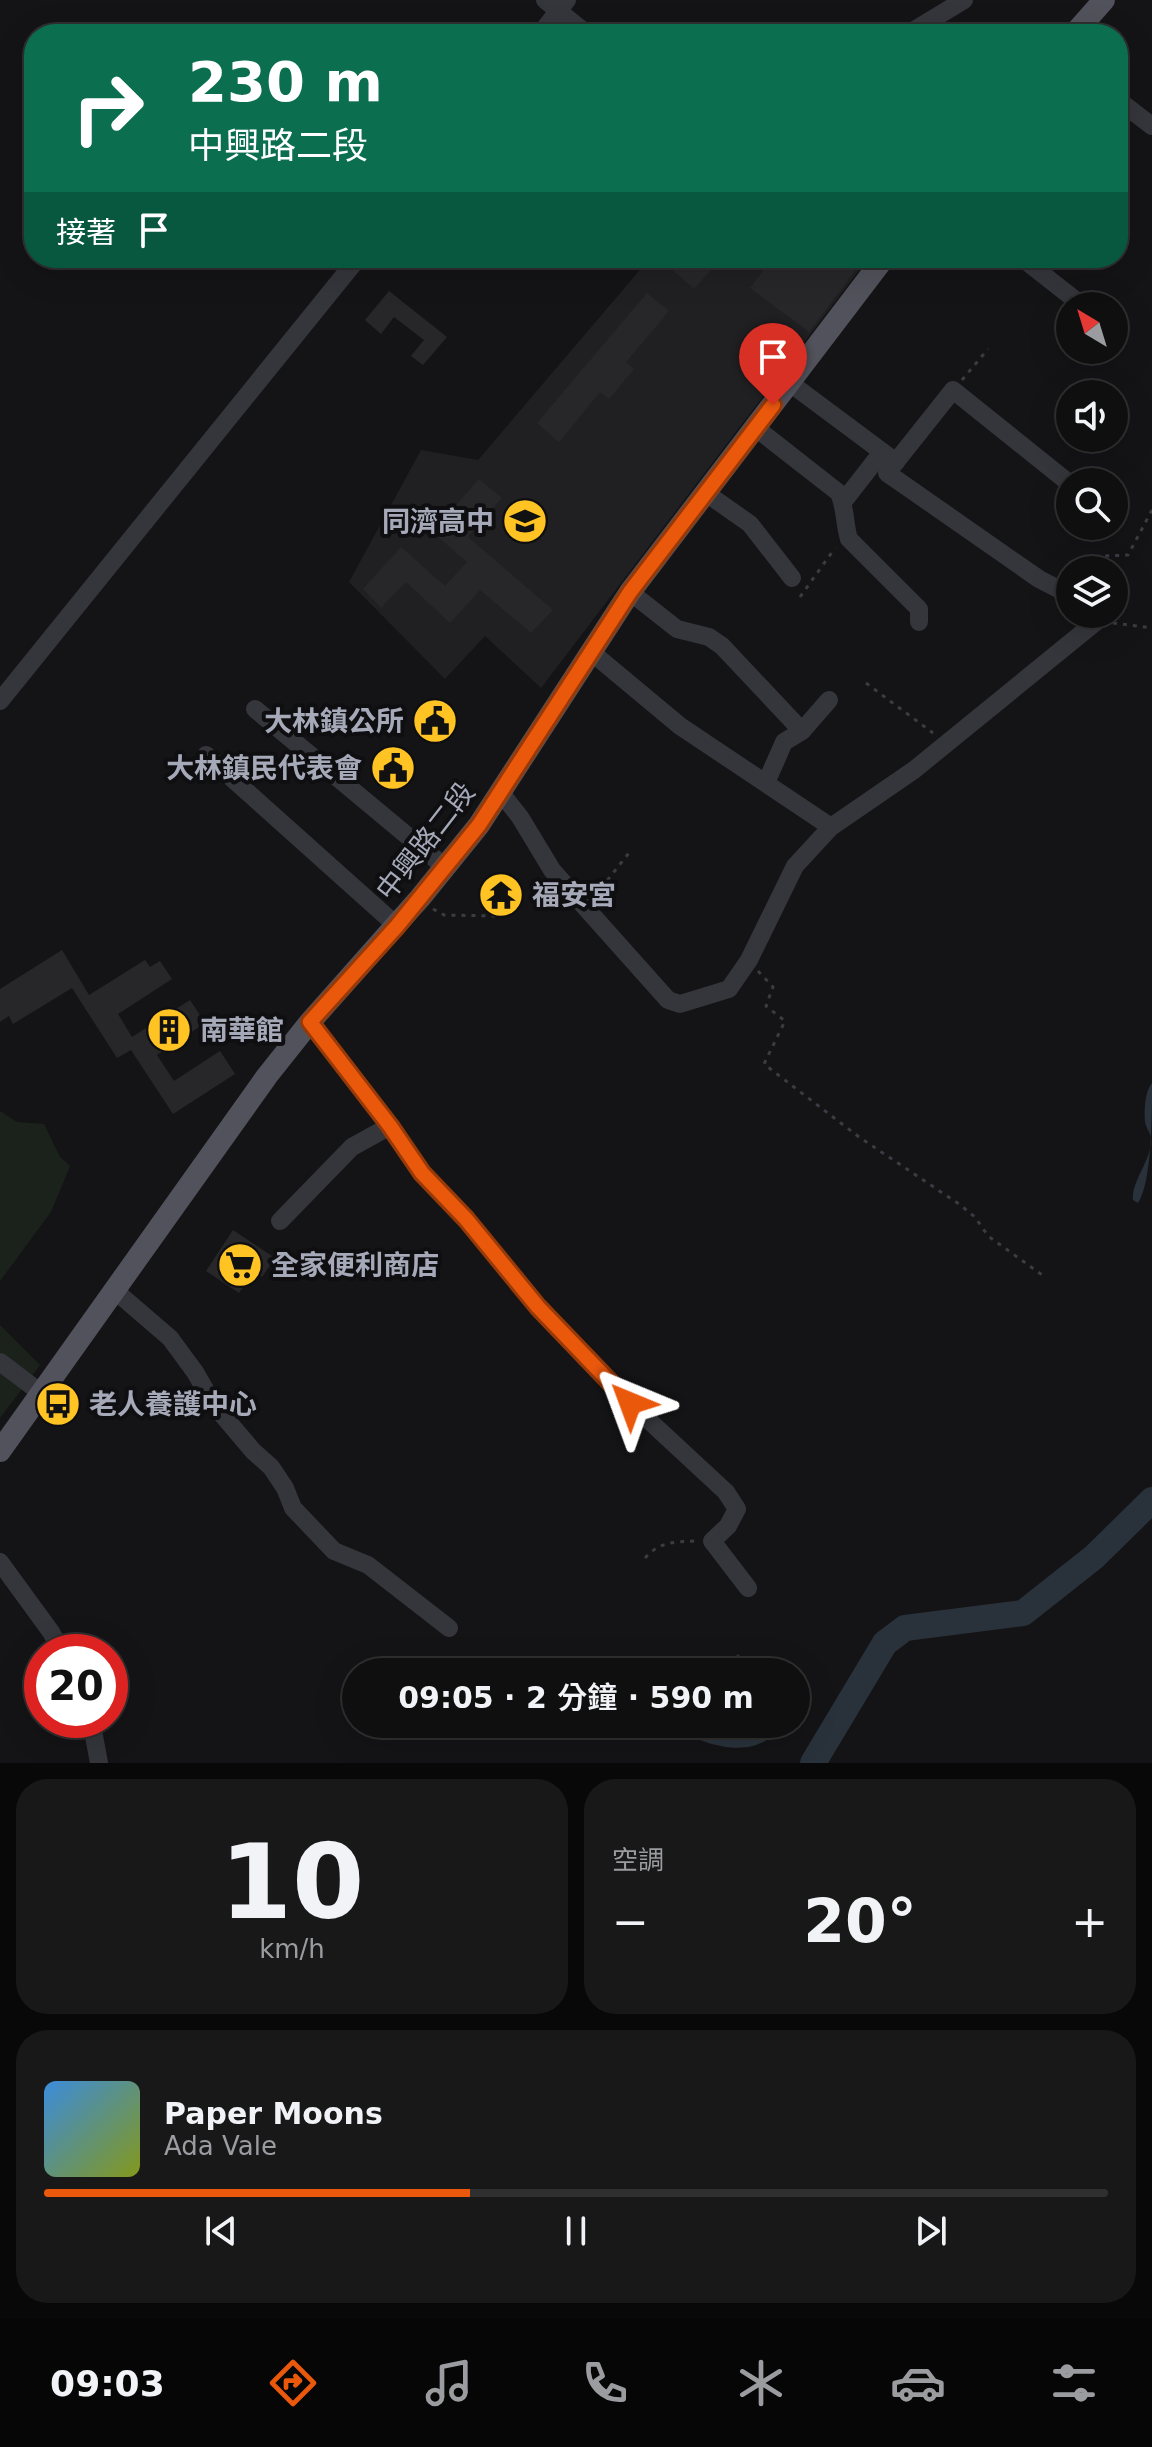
<!DOCTYPE html>
<html lang="zh-TW">
<head>
<meta charset="utf-8">
<style>
	:root { --surface:#0f0f10; --page:#181819; --text:#f1f3f6; --muted:#9b9c9f; --line:#2f2f30; --accent:#ea580c }
	body { margin:0; font-family:"DejaVu Sans","Noto Sans TC",sans-serif; background:var(--page); color:var(--text); height:100vh; display:flex; flex-direction:column; font-size:30px; white-space:nowrap }
	* { box-sizing:border-box; margin:0 }
	p { font-size:26px; color:var(--muted) }
	.icon { flex:none; width:44px; height:44px; fill:none; stroke:currentColor; stroke-width:2; stroke-linecap:round; stroke-linejoin:round }
	.map { position:relative; height:1763px; overflow:hidden }
	.panel { display:flex; flex-direction:column; gap:16px; padding:16px; background:#080809; flex:1 }
	.panel>* { flex:none }
	.banner { position:absolute; left:24px; top:24px; width:1104px; height:244px; border-radius:32px; box-shadow:0 8px 32px #0002,0 0 0 2px var(--line); background:#0b6e4f; color:#fff; overflow:hidden }
	.needle { width:52px; rotate:322deg }
	.controls { position:absolute; left:1056px; top:292px; display:grid; gap:16px }
	.controls a { display:grid; place-items:center; width:72px; height:72px; border-radius:50%; background:var(--surface); box-shadow:0 8px 32px #0002,0 0 0 2px var(--line); font-size:40px }
	.speed { position:absolute; left:24px; top:1634px; display:flex; gap:16px; font-size:40px; font-weight:700; text-align:center }
	.speed>* { display:grid; place-content:center; width:104px; height:104px; border-radius:50%; background:var(--surface); box-shadow:0 8px 32px #0002,0 0 0 2px var(--line); line-height:1 }
	.speed .limit { border:12px solid #d22; background:#fff; color:#111 }
	.pin { position:absolute; display:grid; place-items:center; width:68px; height:68px; color:#fff; margin:-82px -34px; border-radius:50% 50% 50% 0; rotate:-45deg; box-shadow:0 0 8px #0007 }
	.pin .icon { rotate:45deg }
	.me { position:absolute; width:88px; margin:-44px; rotate:316deg; stroke-linejoin:round; filter:drop-shadow(0 0 6px #0008) }
	.turn { display:flex; align-items:center; gap:28px; height:168px; padding:0 32px; font-size:36px }
	.turn .icon { width:104px; height:104px; stroke-width:2.5 }
	.turn b { display:block; font-size:56px; line-height:68px }
	.then { display:flex; align-items:center; height:76px; padding:0 32px; background:#0003; gap:16px; font-size:30px }
	.big { font-size:60px; font-weight:600; line-height:1.1 }
	.panel .widget { flex:1; display:flex; flex-direction:column; justify-content:center; gap:12px; min-width:0; padding:0 28px; border-radius:32px; background:var(--page) }
	.panel .dial { align-items:center; gap:0 }
	.dial b { font-size:104px; line-height:1 }
	.song { display:flex; align-items:center; gap:24px }
	.cover { width:96px; height:96px; border-radius:12px; background:linear-gradient(135deg,hsl(210 70% 55%),hsl(70 70% 35%)) }
	.played { height:8px; border-radius:4px; background:linear-gradient(90deg,var(--accent) 40%,var(--line) 40%) }
	.keys { display:flex; justify-content:space-around; direction:ltr }
	.heat { display:flex; justify-content:space-between; align-items:center; font-size:44px; direction:ltr }
	.panel .tiles { flex:1; display:grid; gap:16px; grid-template-columns:1fr 1fr }
	.widget:last-child { grid-column:span 2 }
	.trip { position:absolute; left:342px; top:1658px; width:468px; height:80px; border-radius:40px; background:var(--surface); box-shadow:0 8px 32px #0002,0 0 0 2px var(--line); font-weight:600; line-height:80px; text-align:center }
	.dock { display:flex; height:128px; justify-content:space-around; align-items:center; background:#060606; color:var(--muted) }
	.dock .icon { width:56px; height:56px }
	.dock .selected { color:var(--accent) }
	.dock b { font-size:36px; color:var(--text) }
	.map>svg:first-child { display:block }
	.built { fill:#202023 }
	.green { fill:#1a221b }
	.water { fill:#29323b }
	.lines { fill:none; stroke-linecap:round; stroke-linejoin:round }
	.river { stroke:#29323b; stroke-width:26 }
	.building { fill:#27272a }
	.path { stroke:#3b3c43; stroke-width:3; stroke-dasharray:4 6; stroke-linecap:butt }
	.minor { stroke:#35363c; stroke-width:18 }
	.major { stroke:#51525b; stroke-width:22 }
	.route-casing { stroke:#983908; stroke-width:20 }
	.route { stroke:#ea580c; stroke-width:14 }
	.labels { text-anchor:middle; stroke-width:8; stroke-linejoin:round; paint-order:stroke }
	.poi-label { font-size:28px; font-weight:bold; fill:#a5a9b8; stroke:#0f0f11; text-anchor:start }
	.street-label { font-size:28px; fill:#a5a9b8; stroke:#0f0f11 }
</style>
</head>
<body>
<div class="map">
<svg width="1152" height="1763" viewBox="0 0 1152 1763">
	<rect width="100%" height="100%" fill="#141416"/>
	<path class="built" d="M 650,258 L 847,258 L 860,269 L 541,688 L 485,636 L 445,679 L 349,582 L 421,450 L 478,460 Z"/>
	<g class="green">
		<path d="M 0,1111 L 17,1122 L 44,1124 L 60,1157 L 70,1166 L 51,1212 L 0,1281 Z"/>
		<path d="M 0,1325 L 40,1365 L 0,1418 Z"/>
	</g>
	<g class="water">
		<path d="M 1152,1083 C 1152,1113 1152,1183 1138,1203 L 1133,1200 C 1131,1181 1152,1160 1151,1139 C 1151,1133 1145,1127 1145,1121 C 1144,1110 1145,1091 1152,1083 Z"/>
		<path d="M 738,1654 L 755,1672 L 719,1672 Z"/>
		<path d="M 674,1724 L 779,1724 C 776,1728 772,1736 768,1739 C 742,1758 695,1743 674,1724 Z"/>
	</g>
	<g class="lines">
		<path class="river" d="M 813,1763 L 885,1643 L 905,1628 L 1023,1613 L 1094,1557 L 1152,1500"/>
	</g>
	<g class="building">
		<path d="M 659,258 L 722,258 L 694,289 Z"/>
		<path d="M 773,258 L 838,258 L 855,271 L 809,332 L 750,288 Z"/>
		<path d="M 389,291 L 447,337 L 423,365 L 411,356 L 424,340 L 394,317 L 381,334 L 365,320 Z"/>
		<path d="M 647,293 L 669,311 L 626,362 L 634,369 L 609,399 L 600,392 L 559,442 L 537,423 Z"/>
		<path d="M 479,479 L 502,498 L 468,537 L 553,610 L 531,633 L 480,590 L 450,623 L 406,582 L 381,608 L 363,589 L 401,547 L 445,586 L 467,562 L 432,532 Z"/>
		<path d="M 62,950 L 89,995 L 145,960 L 150,967 L 160,961 L 172,979 L 118,1014 L 132,1037 L 190,1000 L 205,1023 L 157,1055 L 174,1081 L 220,1051 L 235,1074 L 173,1114 L 131,1050 L 117,1058 L 72,988 L 13,1024 L 9,1016 L 0,1022 L 0,989 Z"/>
		<path d="M 233,1230 L 275,1258 L 262,1277 L 254,1271 L 239,1293 L 206,1271 Z"/>
	</g>
	<g class="lines">
		<g class="path">
			<path d="M 962,380 L 988,349"/>
			<path d="M 1091,570 L 1105,556 L 1128,555 L 1152,510"/>
			<path d="M 800,597 L 835,548"/>
			<path d="M 1113,623 L 1152,628"/>
			<path d="M 866,683 L 933,733"/>
			<path d="M 595,896 L 632,849"/>
			<path d="M 433,909 L 444,915 L 500,916"/>
			<path d="M 758,971 L 773,987 L 766,1006 L 785,1021 L 764,1064 L 859,1137 L 959,1204 L 975,1217 L 988,1236 L 1045,1277"/>
			<path d="M 645,1558 C 660,1541 675,1542 696,1541"/>
		</g>
		<g class="minor">
			<path d="M 545,0 L 587,34"/>
			<path d="M 540,34 L 567,0"/>
			<path d="M 908,34 L 964,0"/>
			<path d="M 1118,100 L 1152,126"/>
			<path d="M 861,258 L 875,269"/>
			<path d="M 1022,258 L 1083,306"/>
			<path d="M 790,383 L 896,462"/>
			<path d="M 756,428 L 839,493 C 846,509 844,523 849,539 L 919,609 L 919,622"/>
			<path d="M 1064,479 L 953,390 L 887,473 L 1039,579 L 1070,595"/>
			<path d="M 706,493 L 750,524 L 792,578"/>
			<path d="M 843,502 L 882,452"/>
			<path d="M 630,592 L 677,629 L 709,637 L 722,646 L 802,731 L 829,700"/>
			<path d="M 590,651 L 680,726 L 831,827"/>
			<path d="M 0,701 L 358,258"/>
			<path d="M 255,709 L 446,868"/>
			<path d="M 206,755 L 397,926"/>
			<path d="M 766,783 L 784,742 L 802,731"/>
			<path d="M 501,793 L 520,817 L 552,870 L 668,1000 L 680,1004 L 729,989 L 749,960 L 795,866 L 831,827 L 914,770 L 1097,621 L 1093,614"/>
			<path d="M 310,1022 L 390,1126 L 422,1173 L 466,1219 L 538,1307 L 630,1403 L 726,1492 L 737,1509 L 728,1526 L 712,1541 L 748,1588"/>
			<path d="M 280,1221 L 352,1147 L 390,1126"/>
			<path d="M 113,1289 L 170,1338 L 195,1372 L 214,1405 L 253,1451 L 271,1467 L 285,1488 L 293,1508 L 334,1551 L 368,1565 L 449,1628"/>
			<path d="M 0,1362 L 41,1393"/>
			<path d="M 0,1562 L 51,1632 L 62,1652"/>
			<path d="M 91,1720 L 99,1763"/>
		</g>
		<g class="major">
			<path d="M 1074,34 L 1104,0"/>
			<path d="M 0,1451 L 267,1076 L 310,1022 L 420,898 L 479,825 L 630,592 L 884,258"/>
		</g>
	</g>
	<g class="lines">
		<g class="route-casing">
			<path id="route" d="M 630,1403 L 538,1307 L 466,1219 L 422,1173 L 390,1126 L 310,1022 L 397,926 L 479,825 L 630,592 L 773,405"/>
		</g>
		<use href="#route" class="route"/>
	</g>
	<defs>
		<g id="school-disc" transform="scale(2.3)"><circle r="9.5" fill="#ffc323" stroke="#0f0f11"/><path d="M0-5L7-2L0 1L-7-2ZM-4 1L0 2.5L4 1V4Q0 6-4 4Z" fill="#111"/></g>
		<g id="civic-disc" transform="scale(2.3)"><circle r="9.5" fill="#ffc323" stroke="#0f0f11"/><path d="M-.6-6.5H3V-4.5H.6V-3L4-1V1h2V6H-6V1h2V-1L-.6-3ZM-1.2 2.5V6h2.4V2.5Z" fill="#111"/></g>
		<g id="temple-disc" transform="scale(2.3)"><circle r="9.5" fill="#ffc323" stroke="#0f0f11"/><path d="M0-6L5-2H3V0L6.5 2.5H4V6H1.5V3h-3V6H-4V2.5H-6.5L-3 0V-2H-5Z" fill="#111"/></g>
		<g id="building-disc" transform="scale(2.3)"><circle r="9.5" fill="#ffc323" stroke="#0f0f11"/><path d="M-4-6H4V6H1V3H-1V6H-4ZM-2.5-4.3h1.7v1.8h-1.7ZM.8-4.3h1.7v1.8H.8ZM-2.5-1h1.7V.8h-1.7ZM.8-1h1.7V.8H.8Z" fill="#111"/></g>
		<g id="supermarket-disc" transform="scale(2.3)"><circle r="9.5" fill="#ffc323" stroke="#0f0f11"/><path d="M-6-5.5h2.5l.6 2H6L4.5 2H-2.5L-4.4-4H-6ZM-1.5 3.2a1.3 1.3 0 1 0 .1 0ZM3 3.2a1.3 1.3 0 1 0 .1 0Z" fill="#111"/></g>
		<g id="bus-disc" transform="scale(2.3)"><circle r="9.5" fill="#ffc323" stroke="#0f0f11"/><path d="M-5-6H5V4H4V6H2V4H-2V6H-4V4H-5ZM-3.5-4V0h7V-4ZM-3.5 1.2v1.5H-2V1.2ZM2 1.2v1.5H3.5V1.2Z" fill="#111"/></g>
	</defs>
	<g fill-rule="evenodd">
		<use href="#school-disc" x="525" y="521"/>
		<use href="#civic-disc" x="435" y="721"/>
		<use href="#civic-disc" x="393" y="768"/>
		<use href="#temple-disc" x="501" y="895"/>
		<use href="#building-disc" x="169" y="1030"/>
		<use href="#supermarket-disc" x="240" y="1265"/>
		<use href="#bus-disc" x="58" y="1404"/>
	</g>
	<g class="labels">
		<g class="poi-label">
			<text x="494" y="531" text-anchor="end">同濟高中</text>
			<text x="404" y="731" text-anchor="end">大林鎮公所</text>
			<text x="362" y="778" text-anchor="end">大林鎮民代表會</text>
			<text x="532" y="905">福安宮</text>
			<text x="200" y="1040">南華館</text>
			<text x="271" y="1275">全家便利商店</text>
			<text x="89" y="1414">老人養護中心</text>
		</g>
		<g class="street-label">
			<text transform="translate(425 841) rotate(-52)" y="10">中興路二段</text>
		</g>
	</g>
</svg>
<div class="controls">
<a><svg class="needle" viewBox="-14 -14 28 28"><path d="M0-13l5 13h-10z" fill="#e53935"/><path d="M0 13l5-13h-10z" fill="#9b9c9f"/></svg></a>
<a><svg class="icon" aria-label="sound" viewBox="0 0 24 24"><path d="M4 9h4l5-4v14l-5-4H4zM17 9q2 3 0 6"/></svg></a>
<a><svg class="icon" aria-label="search" viewBox="0 0 24 24"><circle cx="10" cy="10" r="6"/><path d="M15 15l6 6"/></svg></a>
<a><svg class="icon" aria-label="layers" viewBox="0 0 24 24"><path d="M12 4l9 5-9 5-9-5zM3 14l9 5 9-5"/></svg></a>
</div>
<div class="speed"><div class="limit">20</div></div>
<div class="pin" style="left:773px;top:405px;background:#d93025"><svg class="icon" aria-label="arrive" viewBox="0 0 24 24"><path d="M6 21V4h12l-3 4 3 4H6"/></svg></div>
<svg class="me" style="left:630px;top:1403px" viewBox="-20 -20 40 40"><path d="M0-17L14 15 0 8-14 15z" fill="#ea580c" stroke="#fff" stroke-width="4"/></svg>
<div class="trip">09:05 · 2 分鐘 · 590 m</div>
<div class="banner">
<div class="turn"><svg class="icon" aria-label="right" viewBox="0 0 24 24"><path d="M7 20v-9h11M14 6l5 5-5 5"/></svg><div><b>230 m</b>中興路二段</div></div>
<div class="then">接著<svg class="icon" aria-label="arrive" viewBox="0 0 24 24"><path d="M6 21V4h12l-3 4 3 4H6"/></svg></div>
</div>
</div>
<section class="panel">
<div class="tiles">
<div class="widget dial"><b>10</b><p>km/h</p></div>
<div class="widget"><p>空調</p>
<div class="heat"><a>−</a><b class="big">20°</b><a>+</a></div>
</div>
<div class="widget">
<div class="song"><i class="cover"></i><div><b>Paper Moons</b><p>Ada Vale</p></div></div>
<div class="played"></div>
<div class="keys"><svg class="icon" aria-label="previous" viewBox="0 0 24 24"><path d="M18 5L8 12l10 7zM5 5v14"/></svg><svg class="icon" aria-label="pause" viewBox="0 0 24 24"><path d="M8 5v14M16 5v14"/></svg><svg class="icon" aria-label="next" viewBox="0 0 24 24"><path d="M6 5l10 7-10 7zM19 5v14"/></svg></div>
</div>
</div>
</section>
<nav class="dock">
<b>09:03</b>
<svg class="icon selected" aria-label="directions" viewBox="0 0 24 24"><path d="M12 3l9 9-9 9-9-9zM9 14v-3h6M13 9l2 2-2 2"/></svg>
<svg class="icon" aria-label="music" viewBox="0 0 24 24"><path d="M9 18V5l10-2v13"/><circle cx="6" cy="18" r="3"/><circle cx="16" cy="16" r="3"/></svg>
<svg class="icon" aria-label="phone" viewBox="0 0 24 24"><path d="M5 4h4l2 5-3 2q2 4 5 5l2-3 5 2v4C11 20 4 13 5 4z"/></svg>
<svg class="icon" aria-label="climate" viewBox="0 0 24 24"><path d="M12 3v18M4 7l16 10M4 17L20 7"/></svg>
<svg class="icon" aria-label="car" viewBox="0 0 24 24"><path d="M5 17H2v-5l4-1 3-4h7l3 4 3 1v5h-3M9 17h6M6 11h13"/><circle cx="7" cy="17" r="2"/><circle cx="17" cy="17" r="2"/></svg>
<svg class="icon" aria-label="filters" viewBox="0 0 24 24"><path d="M4 7h16M4 17h16"/><circle cx="9" cy="7" r="2"/><circle cx="15" cy="17" r="2"/></svg>
</nav>
</body>
</html>
